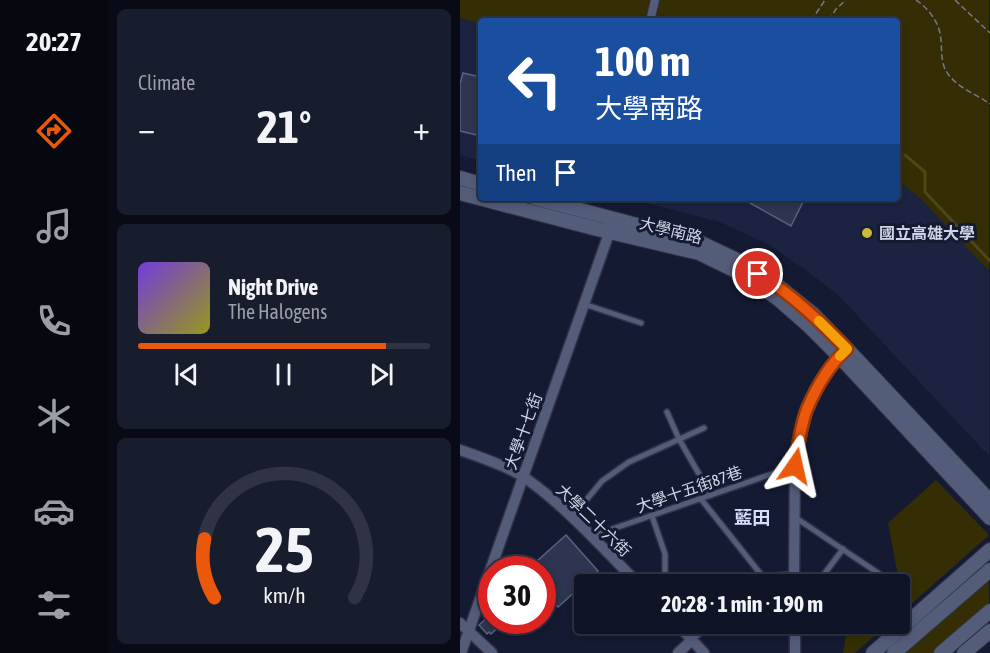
<!DOCTYPE html>
<html lang="en">
<head>
<meta charset="utf-8">
<style>
	:root { --surface:#0f1426; --page:#181d2e; --text:#f1f3f6; --muted:#9b9ea7; --line:#2f3343; --accent:#ea580c }
	body { margin:0; font-family:"Asap Condensed","Noto Sans TC",sans-serif; background:var(--page); color:var(--text); height:100vh; display:flex; flex-direction:column; font-size:22px; white-space:nowrap }
	* { box-sizing:border-box; margin:0 }
	p { font-size:20px; color:var(--muted) }
	.icon { flex:none; width:33px; height:33px; fill:none; stroke:currentColor; stroke-width:2; stroke-linecap:round; stroke-linejoin:round }
	.map { position:relative; flex:1; overflow:hidden }
	.sheet { display:flex; flex-direction:column; gap:9px; padding:9px; background:#080b15; width:352px }
	.sheet>* { flex:none }
	.hud { position:absolute; left:18px; top:18px; width:422px; height:183px; border-radius:6px; box-shadow:0 3px 9px #0003,0 0 0 2px var(--line); background:#1a4fa0; color:#fff; overflow:hidden }
	.speed { position:absolute; left:18px; top:556px; display:flex; gap:12px; font-size:30px; font-weight:700; text-align:center }
	.speed>* { display:grid; place-content:center; width:78px; height:78px; border-radius:50%; background:var(--surface); box-shadow:0 3px 9px #0003,0 0 0 2px var(--line); line-height:1 }
	.speed .limit { border:9px solid #d22; background:#fff; color:#111 }
	.pin { position:absolute; display:grid; place-items:center; width:51px; height:51px; color:#fff; margin:-26px; border:3px solid #fff; border-radius:50%; box-shadow:0 2px 6px #0007 }
	.me { position:absolute; width:66px; margin:-33px; rotate:11deg; stroke-linejoin:round; filter:drop-shadow(0 0 4px #0008) }
	.turn { display:flex; align-items:center; gap:21px; height:126px; padding:0 18px; font-size:27px }
	.turn .icon { width:78px; height:78px; stroke-width:2.5 }
	.turn b { display:block; font-size:42px; line-height:51px }
	.then { display:flex; align-items:center; height:57px; padding:0 18px; background:#0003; gap:12px; font-size:22px }
	.big { font-size:45px; font-weight:700; line-height:1.1 }
	.sheet .widget { flex:1; display:flex; flex-direction:column; justify-content:center; gap:9px; min-width:0; padding:0 21px; border-radius:9px; background:var(--page) }
	.sheet .dial { align-items:center; gap:0 }
	.dial svg { height:156px; overflow:visible; fill:none; stroke:var(--line); stroke-width:7; stroke-linecap:round; text-anchor:middle }
	.dial text { fill:var(--text); stroke:none }
	.song { display:flex; align-items:center; gap:18px }
	.cover { width:72px; height:72px; border-radius:9px; background:linear-gradient(135deg,hsl(260 70% 55%),hsl(60 70% 35%)) }
	.played { height:6px; border-radius:3px; background:linear-gradient(90deg,var(--accent) 85%,var(--line) 85%) }
	.keys { display:flex; justify-content:space-around; direction:ltr }
	.heat { display:flex; justify-content:space-between; align-items:center; font-size:33px; direction:ltr }
	.trip { position:absolute; left:114px; top:574px; width:336px; height:60px; border-radius:6px; background:var(--surface); box-shadow:0 3px 9px #0003,0 0 0 2px var(--line); font-weight:700; line-height:60px; text-align:center }
	main { display:flex; flex:1; min-height:0 }
	.menu { display:flex; flex-direction:column; width:108px; justify-content:space-around; align-items:center; background:#06080f; color:var(--muted) }
	.menu .icon { width:42px; height:42px }
	.menu .on { color:var(--accent) }
	.menu b { font-size:27px; color:var(--text) }
	.map>svg:first-child { display:block }
	.built { fill:#1c2340 }
	.green { fill:#352e04 }
	.lines { fill:none; stroke-linecap:round; stroke-linejoin:round }
	.stream { stroke:#4e4615; stroke-width:3 }
	.building { fill:#2e3550; stroke:#5a6280; stroke-width:1.5 }
	.service-casing { stroke:#303246; stroke-width:8 }
	.pedestrian-casing { stroke:#303246; stroke-width:10 }
	.minor-casing { stroke:#303246; stroke-width:13 }
	.tertiary-casing { stroke:#303246; stroke-width:16 }
	.path { stroke:#73798d; stroke-width:1.5; stroke-dasharray:6 3; stroke-linecap:butt }
	.service { stroke:#535c79; stroke-width:5 }
	.pedestrian { stroke:#535c79; stroke-width:8 }
	.minor { stroke:#535c79; stroke-width:10 }
	.tertiary { stroke:#535c79; stroke-width:14 }
	.route-casing { stroke:#983908; stroke-width:15 }
	.route { stroke:#ea580c; stroke-width:10 }
	.slow { stroke:#f59e0b; stroke-width:10 }
	.poi-dot { fill:#cdb938; stroke:#141a32; stroke-width:2 }
	.labels { text-anchor:middle; stroke-width:6; stroke-linejoin:round; paint-order:stroke }
	.street-label { font-size:16px; fill:#cfd5e6; stroke:#141a32 }
	.poi-label { font-size:16px; font-weight:bold; fill:#cfd5e6; stroke:#141a32; text-anchor:start }
	.neighbourhood-label { font-size:18px; font-weight:bold; fill:#d5defa; stroke:#141a32 }
</style>
</head>
<body>
<main>
<nav class="menu">
<b>20:27</b>
<svg class="icon on" aria-label="directions" viewBox="0 0 24 24"><path d="M12 3l9 9-9 9-9-9zM9 14v-3h6M13 9l2 2-2 2"/></svg>
<svg class="icon" aria-label="music" viewBox="0 0 24 24"><path d="M9 18V5l10-2v13"/><circle cx="6" cy="18" r="3"/><circle cx="16" cy="16" r="3"/></svg>
<svg class="icon" aria-label="phone" viewBox="0 0 24 24"><path d="M5 4h4l2 5-3 2q2 4 5 5l2-3 5 2v4C11 20 4 13 5 4z"/></svg>
<svg class="icon" aria-label="climate" viewBox="0 0 24 24"><path d="M12 3v18M4 7l16 10M4 17L20 7"/></svg>
<svg class="icon" aria-label="car" viewBox="0 0 24 24"><path d="M5 17H2v-5l4-1 3-4h7l3 4 3 1v5h-3M9 17h6M6 11h13"/><circle cx="7" cy="17" r="2"/><circle cx="17" cy="17" r="2"/></svg>
<svg class="icon" aria-label="filters" viewBox="0 0 24 24"><path d="M4 7h16M4 17h16"/><circle cx="9" cy="7" r="2"/><circle cx="15" cy="17" r="2"/></svg>
</nav>
<section class="sheet">
<div class="widget"><p>Climate</p>
<div class="heat"><a>−</a><b class="big">21°</b><a>+</a></div>
</div>
<div class="widget">
<div class="song"><i class="cover"></i><div><b>Night Drive</b><p>The Halogens</p></div></div>
<div class="played"></div>
<div class="keys"><svg class="icon" aria-label="previous" viewBox="0 0 24 24"><path d="M18 5L8 12l10 7zM5 5v14"/></svg><svg class="icon" aria-label="pause" viewBox="0 0 24 24"><path d="M8 5v14M16 5v14"/></svg><svg class="icon" aria-label="next" viewBox="0 0 24 24"><path d="M6 5l10 7-10 7zM19 5v14"/></svg></div>
</div>
<div class="widget dial"><svg viewBox="0 0 100 80">
<path d="M14 69A42 42 0 1 1 86 69"/>
<path d="M14 69A42 42 0 0 1 9 39" stroke="#ea580c"/>
<text x="50" y="56" font-size="32" font-weight="700">25</text>
<text x="50" y="72" font-size="11">km/h</text>
</svg></div>
</section>
<div class="map">
<svg width="530" height="653" viewBox="0 0 530 653">
	<rect width="100%" height="100%" fill="#141a32"/>
	<path class="built" d="M 0,0 L 529,0 L 529,456 L 378,295 L 347,271 L 308,244 L 260,222 L 167,198 L 436,198 L 436,21 L 21,21 L 21,161 L 0,155 Z"/>
	<g class="green">
		<path d="M 0,0 L 529,0 L 529,271 L 460,198 L 437,180 L 436,21 L 21,21 L 21,24 L 0,18 Z"/>
		<path d="M 476,480 L 529,535 L 440,614 L 440,592 L 441,591 L 428,523 Z"/>
		<path d="M 529,574 L 529,605 L 474,653 L 439,653 Z"/>
		<path d="M 388,624 L 428,624 L 395,653 L 383,653 Z"/>
	</g>
	<g class="lines">
		<path class="stream" d="M 445,155 L 465,172 L 465,192 L 530,261"/>
	</g>
	<g class="building">
		<path d="M 3,73 L 21,77 L 21,136 L 0,131 L 0,84 Z"/>
		<path d="M 281,198 L 345,198 L 331,226 Z"/>
		<path d="M 106,535 L 138,571 L 98,607 L 82,590 L 82,570 L 67,570 Z"/>
		<path d="M 32,613 L 32,621 L 45,621 L 31,634 L 29,632 L 27,634 L 19,625 Z"/>
	</g>
	<g class="lines">
		<g class="service-casing">
			<g id="service">
				<path d="M 124,304 L 181,323"/>
				<path d="M 207,412 L 219,439 L 251,495"/>
				<path d="M 241,499 L 303,577"/>
				<path d="M 113,516 L 142,481 L 169,462 L 244,428"/>
				<path d="M 192,516 L 205,554 L 205,585"/>
				<path d="M 336,518 L 424,577"/>
				<path d="M 132,536 L 335,466"/>
				<path d="M 221,585 L 334,574"/>
				<path d="M 356,585 L 383,549"/>
				<path d="M 232,640 L 246,628 L 275,624"/>
			</g>
		</g>
		<g class="pedestrian-casing">
			<path id="pedestrian" d="M 190,21 L 195,0"/>
		</g>
		<g class="minor-casing">
			<g id="minor">
				<path d="M 0,450 C 20,457 47,466 64,477 C 108,508 142,548 180,585"/>
				<path d="M 334,585 L 335,460 L 347,410 L 360,384 L 379,356 L 385,351"/>
				<path d="M 0,623 L 32,653"/>
				<path d="M 217,624 L 244,653"/>
				<path d="M 335,624 L 335,653"/>
				<path d="M 1,653 L 152,225"/>
				<path d="M 218,653 L 232,640"/>
			</g>
		</g>
		<g class="tertiary-casing">
			<g id="tertiary">
				<path d="M 0,178 L 21,184"/>
				<path d="M 0,193 L 137,229 L 239,253 L 278,272 L 317,298 L 349,326 L 379,356 L 530,518"/>
				<path d="M 75,198 L 237,241 L 279,261 L 318,286 L 353,314 L 387,349 L 530,501"/>
				<path d="M 413,653 L 530,550"/>
				<path d="M 434,653 L 530,570"/>
				<path d="M 481,653 L 530,611"/>
				<path d="M 504,653 L 530,631"/>
			</g>
		</g>
		<g class="path">
			<path d="M 456,0 C 467,7 477,20 480,33 C 483,47 479,62 488,74 C 498,88 516,94 530,104"/>
			<path d="M 495,0 L 530,33"/>
			<path d="M 351,21 L 365,0"/>
			<path d="M 369,21 L 376,9 L 386,0"/>
		</g>
		<use href="#service" class="service"/>
		<use href="#pedestrian" class="pedestrian"/>
		<use href="#minor" class="minor"/>
		<use href="#tertiary" class="tertiary"/>
	</g>
	<g class="lines">
		<g class="route-casing">
			<path id="route" d="M 298,274 C 332,294 359,321 387,349 C 370,364 356,388 347,409 C 341,424 339,443 335,460 L 335,466"/>
		</g>
		<use href="#route" class="route"/>
		<path class="slow" d="M 359,321 L 387,349 L 380,356"/>
	</g>
	<circle class="poi-dot" cx="407" cy="233" r="6"/>
	<g class="labels">
		<g class="street-label">
			<text transform="translate(211 230) rotate(14)" y="6">大學南路</text>
			<text transform="translate(63 431) rotate(-70)" y="6">大學十七街</text>
			<text transform="translate(229 489) rotate(-19)" y="6">大學十五街87巷</text>
			<text transform="translate(134 520) rotate(44)" y="6">大學二十六街</text>
		</g>
		<g class="poi-label">
			<text x="419" y="239">國立高雄大學</text>
		</g>
		<g class="neighbourhood-label">
			<text x="292" y="524">藍田</text>
		</g>
	</g>
</svg>
<div class="speed"><div class="limit">30</div></div>
<div class="pin" style="left:298px;top:274px;background:#d93025"><svg class="icon" aria-label="arrive" viewBox="0 0 24 24"><path d="M6 21V4h12l-3 4 3 4H6"/></svg></div>
<svg class="me" style="left:335px;top:466px" viewBox="-20 -20 40 40"><path d="M0-17L14 15 0 8-14 15z" fill="#ea580c" stroke="#fff" stroke-width="4"/></svg>
<div class="trip">20:28 · 1 min · 190 m</div>
<div class="hud">
<div class="turn"><svg class="icon" aria-label="left" viewBox="0 0 24 24"><path d="M17 20v-9H6M10 6l-5 5 5 5"/></svg><div><b>100 m</b>大學南路</div></div>
<div class="then">Then<svg class="icon" aria-label="arrive" viewBox="0 0 24 24"><path d="M6 21V4h12l-3 4 3 4H6"/></svg></div>
</div>
</div>
</main>
</body>
</html>
